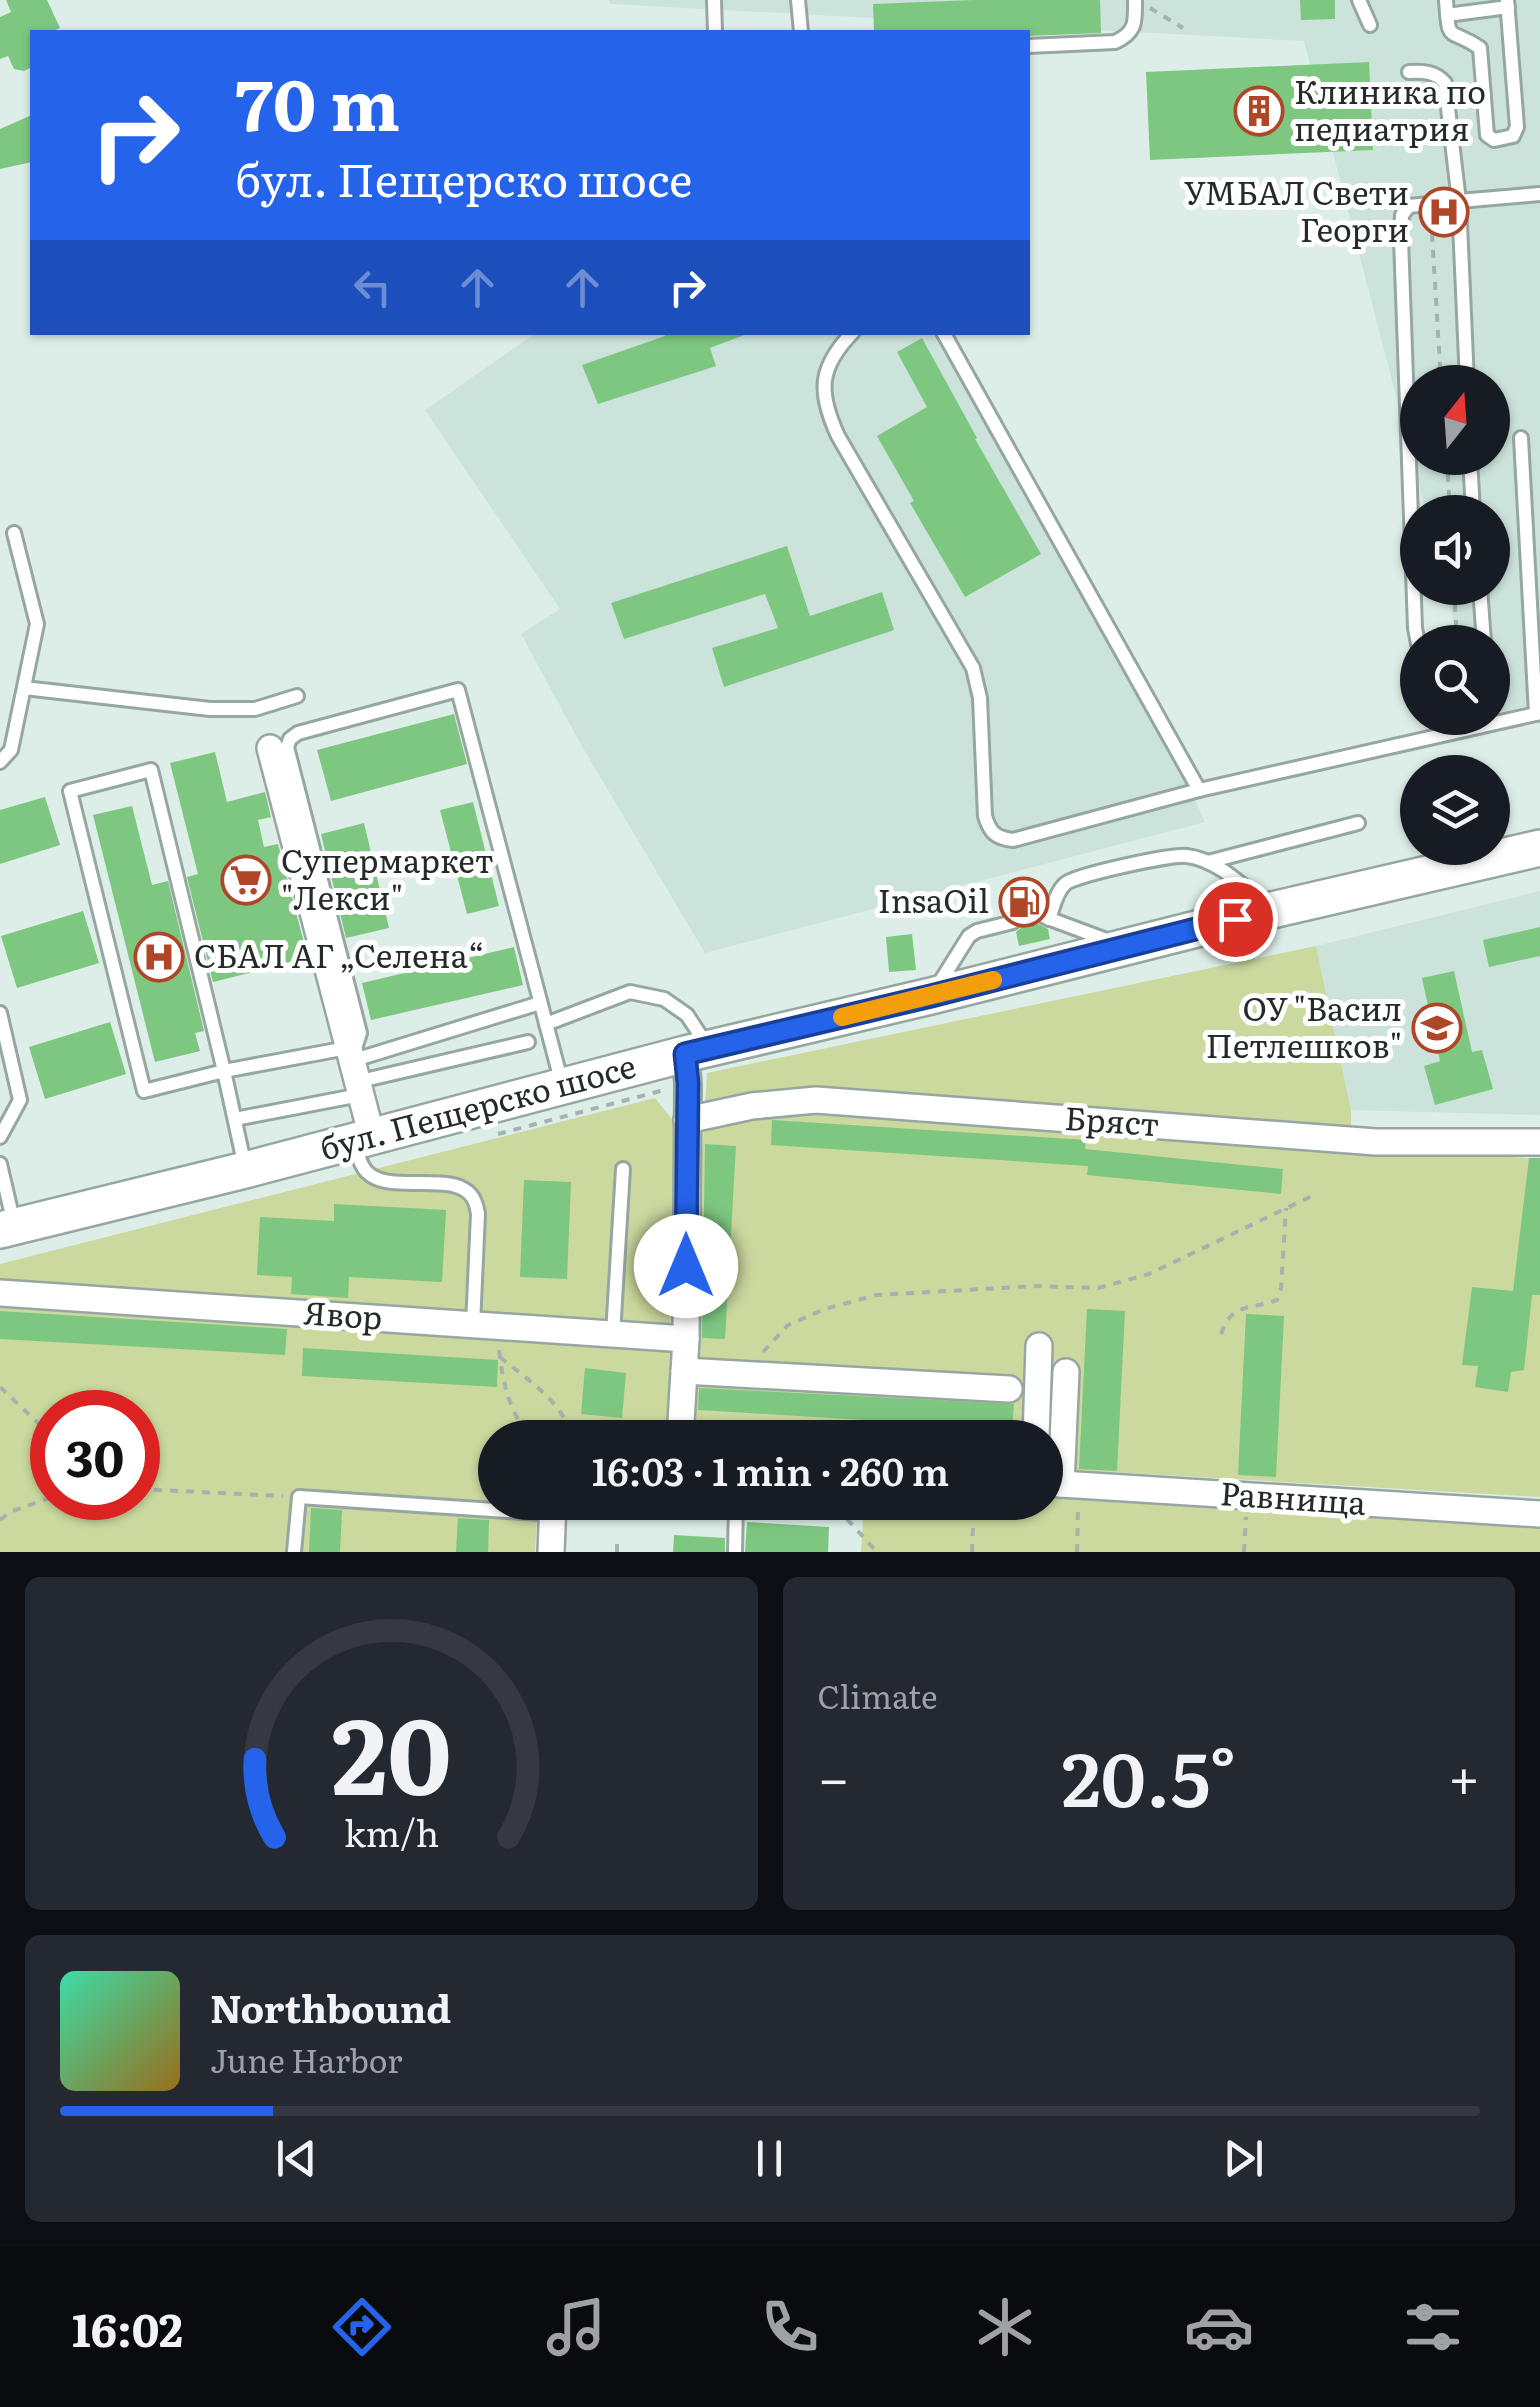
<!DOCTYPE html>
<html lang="en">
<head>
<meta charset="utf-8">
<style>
	:root { --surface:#171b24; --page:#242831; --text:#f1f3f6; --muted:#9ea1a6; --line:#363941; --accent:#2563eb }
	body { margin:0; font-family:Literata,serif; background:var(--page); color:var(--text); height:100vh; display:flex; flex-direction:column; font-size:38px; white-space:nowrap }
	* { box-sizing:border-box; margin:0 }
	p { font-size:32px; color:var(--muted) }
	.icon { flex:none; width:55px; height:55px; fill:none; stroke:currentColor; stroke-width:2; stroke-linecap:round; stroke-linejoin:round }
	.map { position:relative; height:1552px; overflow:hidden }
	.drawer { display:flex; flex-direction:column; gap:25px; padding:25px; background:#0d0f14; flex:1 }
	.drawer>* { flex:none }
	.hud { position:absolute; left:30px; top:30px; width:1000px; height:305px; border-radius:0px; box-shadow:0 2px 8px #0004; background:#2563eb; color:#fff; overflow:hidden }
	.needle { width:65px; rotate:17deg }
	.buttons { position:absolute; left:1400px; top:365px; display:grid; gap:20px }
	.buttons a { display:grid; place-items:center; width:110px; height:110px; border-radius:50%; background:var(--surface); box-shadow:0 2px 8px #0004; font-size:50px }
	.speed { position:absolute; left:30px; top:1390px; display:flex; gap:20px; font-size:50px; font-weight:700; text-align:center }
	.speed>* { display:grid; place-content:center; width:130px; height:130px; border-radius:50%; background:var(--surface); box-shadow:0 2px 8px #0004; line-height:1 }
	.speed .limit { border:15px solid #d22; background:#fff; color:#111 }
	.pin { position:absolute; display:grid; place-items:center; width:85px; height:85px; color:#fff; margin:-42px; border:5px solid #fff; border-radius:50%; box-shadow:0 2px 10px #0007 }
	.me { position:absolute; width:110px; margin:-55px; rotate:0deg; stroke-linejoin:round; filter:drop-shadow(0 0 8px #0008) }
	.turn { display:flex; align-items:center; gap:35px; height:210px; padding:0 40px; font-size:45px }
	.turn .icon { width:130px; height:130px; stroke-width:2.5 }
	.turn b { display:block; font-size:70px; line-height:85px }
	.lanes { display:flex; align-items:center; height:95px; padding:0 40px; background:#0003; justify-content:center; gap:50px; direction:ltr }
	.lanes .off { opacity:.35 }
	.big { font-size:75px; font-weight:600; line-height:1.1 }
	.drawer .widget { flex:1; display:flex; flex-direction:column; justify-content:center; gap:15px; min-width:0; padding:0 35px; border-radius:15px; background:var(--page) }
	.drawer .dial { align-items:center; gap:0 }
	.dial svg { height:260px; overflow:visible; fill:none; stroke:var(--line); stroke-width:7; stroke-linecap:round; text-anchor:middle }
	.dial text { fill:var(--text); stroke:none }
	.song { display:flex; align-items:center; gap:30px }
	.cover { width:120px; height:120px; border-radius:15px; background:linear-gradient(135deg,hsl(160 70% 55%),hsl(40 70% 35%)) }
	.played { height:10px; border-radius:5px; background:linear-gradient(90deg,var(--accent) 15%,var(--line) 15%) }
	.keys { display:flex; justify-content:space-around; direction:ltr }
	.heat { display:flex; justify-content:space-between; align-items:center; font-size:55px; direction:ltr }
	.drawer .tiles { flex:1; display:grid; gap:25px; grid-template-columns:1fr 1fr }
	.widget:last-child { grid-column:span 2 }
	.trip { position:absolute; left:478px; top:1420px; width:585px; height:100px; border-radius:50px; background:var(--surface); box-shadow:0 2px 8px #0004; font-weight:600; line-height:100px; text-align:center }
	.tab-bar { display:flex; height:160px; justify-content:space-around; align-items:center; background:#090b0e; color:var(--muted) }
	.tab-bar .icon { width:70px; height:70px }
	.tab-bar .current { color:var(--accent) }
	.tab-bar b { font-size:45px; color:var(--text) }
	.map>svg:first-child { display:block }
	.built { fill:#cbe3db; fill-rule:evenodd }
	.green { fill:#cbd89e; fill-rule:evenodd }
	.building { fill:#7dc781 }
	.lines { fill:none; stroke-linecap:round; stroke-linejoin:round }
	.service-casing { stroke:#96a6a0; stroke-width:18 }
	.minor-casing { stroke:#96a6a0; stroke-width:30 }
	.secondary-casing { stroke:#96a6a0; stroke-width:40 }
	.path { stroke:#a5b3ae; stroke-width:4; stroke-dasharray:8 8; stroke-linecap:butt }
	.service { stroke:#fff; stroke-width:12 }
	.minor { stroke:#fff; stroke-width:25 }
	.secondary { stroke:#fff; stroke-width:35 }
	.route-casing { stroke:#184099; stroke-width:25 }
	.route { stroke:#2563eb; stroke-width:18 }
	.slow { stroke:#f59e0b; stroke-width:18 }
	.labels { text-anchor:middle; stroke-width:10; stroke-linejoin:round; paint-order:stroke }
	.poi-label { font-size:32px; fill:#242b29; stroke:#fff; text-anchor:start }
	.street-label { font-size:32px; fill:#242b29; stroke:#fff }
</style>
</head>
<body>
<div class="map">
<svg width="1540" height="1552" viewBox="0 0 1540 1552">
	<rect width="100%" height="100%" fill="#ddeee8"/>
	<g class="built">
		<path d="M 609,0 L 1540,0 L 1540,704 L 1493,713 L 1492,642 L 1459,642 L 1445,588 L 1492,588 L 1492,512 L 1426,512 L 1304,41 L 610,4 ZM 1418,382 L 1492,382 L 1492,458 L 1418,458 Z"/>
		<path d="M 536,333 L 936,333 L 1181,769 L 1205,822 L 705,953 L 580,743 L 521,634 L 560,609 L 425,410 Z"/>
		<path d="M 1540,891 L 1540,1115 L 1351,1110 L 1316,946 Z"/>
	</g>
	<g class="green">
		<path d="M 1316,946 L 1351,1110 L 1351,1146 L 1540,1159 L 1540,1497 L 1045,1468 L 1045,1438 L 685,1438 L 707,1073 Z"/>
		<path d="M 655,1098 L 675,1123 L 668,1437 L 495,1438 L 495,1502 L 538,1503 L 535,1552 L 0,1552 L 0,1264 ZM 52,1412 L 138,1412 L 138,1498 L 52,1498 Z"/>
		<path d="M 1045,1496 L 1540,1529 L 1540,1552 L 861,1552 L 864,1503 L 1045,1502 Z"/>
	</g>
	<g class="building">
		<path d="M 6,0 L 47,0 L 60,28 L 51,32 L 32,32 L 32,67 L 24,71 L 14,69 L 8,56 L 0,59 L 0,17 L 11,12 Z"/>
		<path d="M 973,0 L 1100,0 L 1101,33 L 1028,36 L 1028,32 L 874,32 L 873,4 Z"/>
		<path d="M 1300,0 L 1335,0 L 1335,19 L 1301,20 Z"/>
		<path d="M 1369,62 L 1373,150 L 1150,160 L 1146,72 Z"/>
		<path d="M 32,115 L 32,162 L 0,169 L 0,129 Z"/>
		<path d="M 664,332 L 747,332 L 747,334 L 710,348 L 716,366 L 598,404 L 582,365 L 665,336 Z"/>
		<path d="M 922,338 L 977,438 L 975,439 L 1041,554 L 965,597 L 910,503 L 914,501 L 877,436 L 927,407 L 897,352 Z"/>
		<path d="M 787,546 L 810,616 L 882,592 L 894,630 L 724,687 L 712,648 L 778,628 L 765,594 L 624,639 L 611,603 Z"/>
		<path d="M 454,714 L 467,764 L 331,801 L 317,750 Z"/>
		<path d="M 215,752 L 227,802 L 265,792 L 271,817 L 258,820 L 264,847 L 278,844 L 308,958 L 213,982 L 187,877 L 198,874 L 170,763 Z"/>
		<path d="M 45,797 L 60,845 L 0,864 L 0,810 Z"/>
		<path d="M 473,802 L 499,906 L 467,914 L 440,810 Z"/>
		<path d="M 132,806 L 152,885 L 168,881 L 204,1031 L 195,1033 L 200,1051 L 155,1062 L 93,815 Z"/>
		<path d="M 364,823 L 389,928 L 346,938 L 321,834 Z"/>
		<path d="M 1034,890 L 1038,908 L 1042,907 L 1036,913 L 1035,920 L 1038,924 L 1048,929 L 1050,939 L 1019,946 L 1016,932 L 1021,928 L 1023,921 L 1021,916 L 1015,912 L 1011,896 Z"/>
		<path d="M 83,911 L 99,963 L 17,988 L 1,936 Z"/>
		<path d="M 1540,927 L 1540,956 L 1489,967 L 1483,940 Z"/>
		<path d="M 912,934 L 916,970 L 889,972 L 886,937 Z"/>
		<path d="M 514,947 L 523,985 L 371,1020 L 362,983 Z"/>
		<path d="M 1454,971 L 1472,1052 L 1482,1050 L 1493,1089 L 1435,1105 L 1424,1066 L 1440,1061 L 1422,978 Z"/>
		<path d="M 110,1022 L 126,1074 L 45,1099 L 29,1047 Z"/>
		<path d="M 772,1120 L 1086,1140 L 1085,1149 L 1283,1169 L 1281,1194 L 1087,1175 L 1088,1166 L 771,1145 Z"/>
		<path d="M 705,1144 L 736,1146 L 725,1339 L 702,1338 Z"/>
		<path d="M 1529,1158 L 1540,1158 L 1540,1295 L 1532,1295 L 1524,1370 L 1511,1372 L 1508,1392 L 1475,1387 L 1478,1366 L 1462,1365 L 1472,1287 L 1513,1291 Z"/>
		<path d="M 524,1180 L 571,1182 L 567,1279 L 520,1277 Z"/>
		<path d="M 334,1204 L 446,1210 L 442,1282 L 349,1277 L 348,1298 L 291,1294 L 292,1277 L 257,1275 L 260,1217 L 334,1221 Z"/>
		<path d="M 1087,1309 L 1125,1311 L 1117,1471 L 1079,1469 Z"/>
		<path d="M 0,1311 L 287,1329 L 285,1355 L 0,1339 Z"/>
		<path d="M 1246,1314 L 1284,1316 L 1276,1477 L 1238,1475 Z"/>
		<path d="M 303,1348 L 498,1360 L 497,1387 L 302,1376 Z"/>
		<path d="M 585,1368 L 626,1373 L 622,1418 L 581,1414 Z"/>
		<path d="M 699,1388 L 1014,1404 L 1012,1429 L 698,1410 Z"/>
		<path d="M 311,1508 L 342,1510 L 340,1552 L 309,1552 Z"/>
		<path d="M 458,1518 L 489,1520 L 488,1552 L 456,1552 Z"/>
		<path d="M 747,1522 L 829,1527 L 828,1552 L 745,1552 Z"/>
		<path d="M 674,1535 L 725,1538 L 725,1552 L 673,1552 Z"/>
	</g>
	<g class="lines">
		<g class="service-casing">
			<g id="service">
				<path d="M 714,0 L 715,32"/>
				<path d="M 798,0 L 801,32"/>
				<path d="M 1359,0 L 1370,25"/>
				<path d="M 1446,0 C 1449,46 1448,26 1480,48 L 1487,135 L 1494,140 L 1513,136 L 1517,127 L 1507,0"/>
				<path d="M 1447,15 L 1508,7"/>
				<path d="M 1028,46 L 1115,42 C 1137,32 1135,21 1135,0"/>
				<path d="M 1409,72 C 1423,71 1436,72 1445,83 L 1459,201 L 1540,194"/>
				<path d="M 853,332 C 818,368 818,392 838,436 L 973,668 L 980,698 L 985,816 C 990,833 996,838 1013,840 L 1199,790 L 1540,713"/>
				<path d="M 943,332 L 1199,790"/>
				<path d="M 1521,438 L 1536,714"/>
				<path d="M 1470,458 L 1473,512"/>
				<path d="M 1480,588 L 1484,642"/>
				<path d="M 1418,644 L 1415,628 L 1401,239 L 1402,215 L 1409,206 L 1459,201 L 1467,382"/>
				<path d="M 24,688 L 210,709 L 255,709 L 297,696"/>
				<path d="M 0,762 L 11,750 L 37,624 L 14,533"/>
				<path d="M 1208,862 L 1358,823"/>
				<path d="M 1045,917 L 1112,942"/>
				<path d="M 1049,919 C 1053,908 1056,892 1065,884 C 1074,875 1172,854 1187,856 C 1218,860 1243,886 1266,905"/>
				<path d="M 937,987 L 969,936 L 977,931 L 1013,922"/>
				<path d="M 0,1013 L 20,1100 L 0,1137"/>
				<path d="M 546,1024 L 630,992 L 664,999 L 687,1015 L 708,1047"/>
				<path d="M 354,1051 L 360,1033 L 287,747 L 290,739 L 298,733 L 458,690 L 562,1084"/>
				<path d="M 351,1061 L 540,1003"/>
				<path d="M 356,1082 L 528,1042"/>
				<path d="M 235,1119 L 360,1095"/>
				<path d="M 356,1144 C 358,1154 360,1166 368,1173 C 391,1195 456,1169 473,1198 C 476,1203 477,1208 478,1214 L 473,1325"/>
				<path d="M 0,1164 L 14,1224"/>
				<path d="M 245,1167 L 224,1071 L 151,770 L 70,791 L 144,1091 L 224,1071 L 347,1048"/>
				<path d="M 613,1334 L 623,1169"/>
				<path d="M 294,1552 L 299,1497 L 553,1514"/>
				<path d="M 735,1552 L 736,1502"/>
			</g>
		</g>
		<g class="minor-casing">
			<g id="minor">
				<path d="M 270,748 L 372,1137"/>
				<path d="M 687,1120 L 752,1106 L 816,1100 L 1376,1142 L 1540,1142"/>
				<path d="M 0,1293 L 686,1339"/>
				<path d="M 684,1371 L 1009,1389"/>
				<path d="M 680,1438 L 686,1339 L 688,1083 L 685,1054"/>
				<path d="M 1036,1438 L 1039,1346"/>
				<path d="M 1045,1483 L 1540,1514"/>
				<path d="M 1061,1484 L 1066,1372"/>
				<path d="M 551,1552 L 553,1502"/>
			</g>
		</g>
		<g class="secondary-casing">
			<path id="secondary" d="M 0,1230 L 245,1170 L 685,1054 L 931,996 L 1272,910 L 1540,848"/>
		</g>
		<g class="path">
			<path d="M 1150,8 L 1183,28"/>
			<path d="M 1431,218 L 1441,382"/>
			<path d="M 1447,458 L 1450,512"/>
			<path d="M 1454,588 L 1457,642"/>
			<path d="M 498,1134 L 668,1089"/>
			<path d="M 1221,1334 C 1232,1302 1250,1310 1277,1300 L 1281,1288 L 1286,1208"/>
			<path d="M 499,1350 C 503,1384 509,1410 530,1438"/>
			<path d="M 763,1352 L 788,1325 L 825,1309 L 876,1295 L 1037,1286 L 1098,1288 L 1149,1274 L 1316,1194"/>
			<path d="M 500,1357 C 526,1379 565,1402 571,1438"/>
			<path d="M 0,1387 L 52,1436"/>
			<path d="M 138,1489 L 283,1496"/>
			<path d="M 847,1519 L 877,1552"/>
			<path d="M 0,1520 L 10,1512 L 52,1497"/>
			<path d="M 617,1552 L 617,1541"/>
			<path d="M 972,1552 L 974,1502"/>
			<path d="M 1077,1552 L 1078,1507"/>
			<path d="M 1244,1552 L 1246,1517"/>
		</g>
		<use href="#service" class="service"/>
		<use href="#minor" class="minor"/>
		<use href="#secondary" class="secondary"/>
	</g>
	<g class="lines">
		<g class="route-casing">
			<path id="route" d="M 686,1266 L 688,1083 L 685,1054 L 931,996 L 1235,919"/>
		</g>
		<use href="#route" class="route"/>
		<path class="slow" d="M 842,1017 L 993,980"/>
	</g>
	<defs>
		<g id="building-ring" transform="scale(2.5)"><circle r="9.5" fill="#fff" stroke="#ae4627" stroke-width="1.5"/><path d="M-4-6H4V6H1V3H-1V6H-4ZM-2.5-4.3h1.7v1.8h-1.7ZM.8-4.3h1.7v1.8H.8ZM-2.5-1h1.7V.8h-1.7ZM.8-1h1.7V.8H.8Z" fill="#ae4627"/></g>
		<g id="hospital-ring" transform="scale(2.5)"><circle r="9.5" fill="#fff" stroke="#ae4627" stroke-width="1.5"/><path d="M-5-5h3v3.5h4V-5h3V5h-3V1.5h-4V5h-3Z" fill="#ae4627"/></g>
		<g id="supermarket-ring" transform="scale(2.5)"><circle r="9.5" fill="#fff" stroke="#ae4627" stroke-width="1.5"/><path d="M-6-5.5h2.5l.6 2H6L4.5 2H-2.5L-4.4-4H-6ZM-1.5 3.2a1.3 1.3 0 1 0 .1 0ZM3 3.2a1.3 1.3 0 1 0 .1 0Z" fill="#ae4627"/></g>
		<g id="fuel-ring" transform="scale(2.5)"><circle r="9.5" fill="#fff" stroke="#ae4627" stroke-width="1.5"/><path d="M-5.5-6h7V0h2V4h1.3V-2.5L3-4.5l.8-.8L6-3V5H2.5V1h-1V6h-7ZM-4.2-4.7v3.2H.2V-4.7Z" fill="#ae4627"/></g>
		<g id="school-ring" transform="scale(2.5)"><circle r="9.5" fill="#fff" stroke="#ae4627" stroke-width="1.5"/><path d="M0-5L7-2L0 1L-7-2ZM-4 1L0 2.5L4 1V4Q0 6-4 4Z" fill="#ae4627"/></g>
	</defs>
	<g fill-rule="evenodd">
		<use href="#building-ring" x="1259" y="111"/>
		<use href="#hospital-ring" x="1444" y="212"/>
		<use href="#supermarket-ring" x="246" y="880"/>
		<use href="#fuel-ring" x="1024" y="902"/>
		<use href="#hospital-ring" x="159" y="957"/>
		<use href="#school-ring" x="1437" y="1028"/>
	</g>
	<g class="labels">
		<g class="poi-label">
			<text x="1294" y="104">Клиника по<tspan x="1294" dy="37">педиатрия</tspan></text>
			<text x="1409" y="205" text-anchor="end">УМБАЛ Свети<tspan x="1409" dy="37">Георги</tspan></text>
			<text x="281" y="873">Супермаркет<tspan x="281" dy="37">"Лекси"</tspan></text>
			<text x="989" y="913" text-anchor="end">InsaOil</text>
			<text x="194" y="968">СБАЛ АГ „Селена“</text>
			<text x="1402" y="1021" text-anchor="end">ОУ "Васил<tspan x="1402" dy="37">Петлешков"</tspan></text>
		</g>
		<g class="street-label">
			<text transform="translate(478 1108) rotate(-15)" y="11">бул. Пещерско шосе</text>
			<text transform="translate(1112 1122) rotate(4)" y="11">Бряст</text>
			<text transform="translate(343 1316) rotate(4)" y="11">Явор</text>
			<text transform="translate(1293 1499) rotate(4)" y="11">Равнища</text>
		</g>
	</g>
</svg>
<div class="buttons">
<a><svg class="needle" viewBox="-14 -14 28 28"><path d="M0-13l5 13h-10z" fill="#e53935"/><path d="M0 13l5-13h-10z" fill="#9ea1a6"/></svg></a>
<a><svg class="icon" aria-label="sound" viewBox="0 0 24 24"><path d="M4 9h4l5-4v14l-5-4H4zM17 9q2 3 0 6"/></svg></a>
<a><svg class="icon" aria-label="search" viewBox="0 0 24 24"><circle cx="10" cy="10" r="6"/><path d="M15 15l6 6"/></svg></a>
<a><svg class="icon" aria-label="layers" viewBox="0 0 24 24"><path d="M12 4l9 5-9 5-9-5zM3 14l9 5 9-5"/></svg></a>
</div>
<div class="speed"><div class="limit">30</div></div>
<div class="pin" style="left:1235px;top:919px;background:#d93025"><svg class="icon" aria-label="arrive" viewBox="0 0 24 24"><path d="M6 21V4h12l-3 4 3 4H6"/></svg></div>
<svg class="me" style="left:686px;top:1266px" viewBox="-20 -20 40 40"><circle r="19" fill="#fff"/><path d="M0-13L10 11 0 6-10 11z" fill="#2563eb"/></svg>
<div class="trip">16:03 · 1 min · 260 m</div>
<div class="hud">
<div class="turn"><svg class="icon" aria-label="right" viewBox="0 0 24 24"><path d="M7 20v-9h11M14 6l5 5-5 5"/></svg><div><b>70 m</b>бул. Пещерско шосе</div></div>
<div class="lanes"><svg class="icon off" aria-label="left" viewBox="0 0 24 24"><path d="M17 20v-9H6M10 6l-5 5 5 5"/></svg><svg class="icon off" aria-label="ahead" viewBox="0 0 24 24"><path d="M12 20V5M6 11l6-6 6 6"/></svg><svg class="icon off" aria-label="ahead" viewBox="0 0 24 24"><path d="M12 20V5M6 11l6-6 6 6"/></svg><svg class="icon" aria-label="right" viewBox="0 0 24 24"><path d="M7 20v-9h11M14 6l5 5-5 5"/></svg></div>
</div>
</div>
<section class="drawer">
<div class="tiles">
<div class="widget dial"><svg viewBox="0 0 100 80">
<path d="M14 69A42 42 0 1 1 86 69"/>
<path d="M14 69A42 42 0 0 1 8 45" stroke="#2563eb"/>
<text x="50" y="56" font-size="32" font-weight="700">20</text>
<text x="50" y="72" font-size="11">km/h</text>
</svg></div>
<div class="widget"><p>Climate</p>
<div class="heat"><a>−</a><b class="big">20.5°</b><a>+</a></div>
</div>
<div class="widget">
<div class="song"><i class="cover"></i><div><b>Northbound</b><p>June Harbor</p></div></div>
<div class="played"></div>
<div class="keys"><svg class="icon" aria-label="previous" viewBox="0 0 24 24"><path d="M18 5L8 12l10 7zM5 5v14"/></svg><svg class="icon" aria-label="pause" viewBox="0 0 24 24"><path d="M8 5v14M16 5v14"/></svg><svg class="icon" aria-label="next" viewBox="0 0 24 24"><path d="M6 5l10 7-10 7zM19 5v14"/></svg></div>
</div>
</div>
</section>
<nav class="tab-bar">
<b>16:02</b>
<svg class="icon current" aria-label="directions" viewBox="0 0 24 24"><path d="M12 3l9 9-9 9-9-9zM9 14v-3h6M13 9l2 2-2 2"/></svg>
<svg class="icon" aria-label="music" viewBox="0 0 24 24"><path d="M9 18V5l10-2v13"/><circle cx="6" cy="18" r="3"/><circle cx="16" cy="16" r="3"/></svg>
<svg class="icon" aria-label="phone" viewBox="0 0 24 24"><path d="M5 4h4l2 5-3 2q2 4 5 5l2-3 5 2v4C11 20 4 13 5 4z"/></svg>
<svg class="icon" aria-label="climate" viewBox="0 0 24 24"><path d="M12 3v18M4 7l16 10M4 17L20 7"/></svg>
<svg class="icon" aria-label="car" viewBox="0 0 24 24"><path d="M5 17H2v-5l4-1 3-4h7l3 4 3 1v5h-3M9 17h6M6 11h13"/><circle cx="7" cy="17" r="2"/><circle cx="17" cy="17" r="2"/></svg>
<svg class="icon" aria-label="filters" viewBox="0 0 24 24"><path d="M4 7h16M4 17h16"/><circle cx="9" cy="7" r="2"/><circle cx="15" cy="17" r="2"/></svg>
</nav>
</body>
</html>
